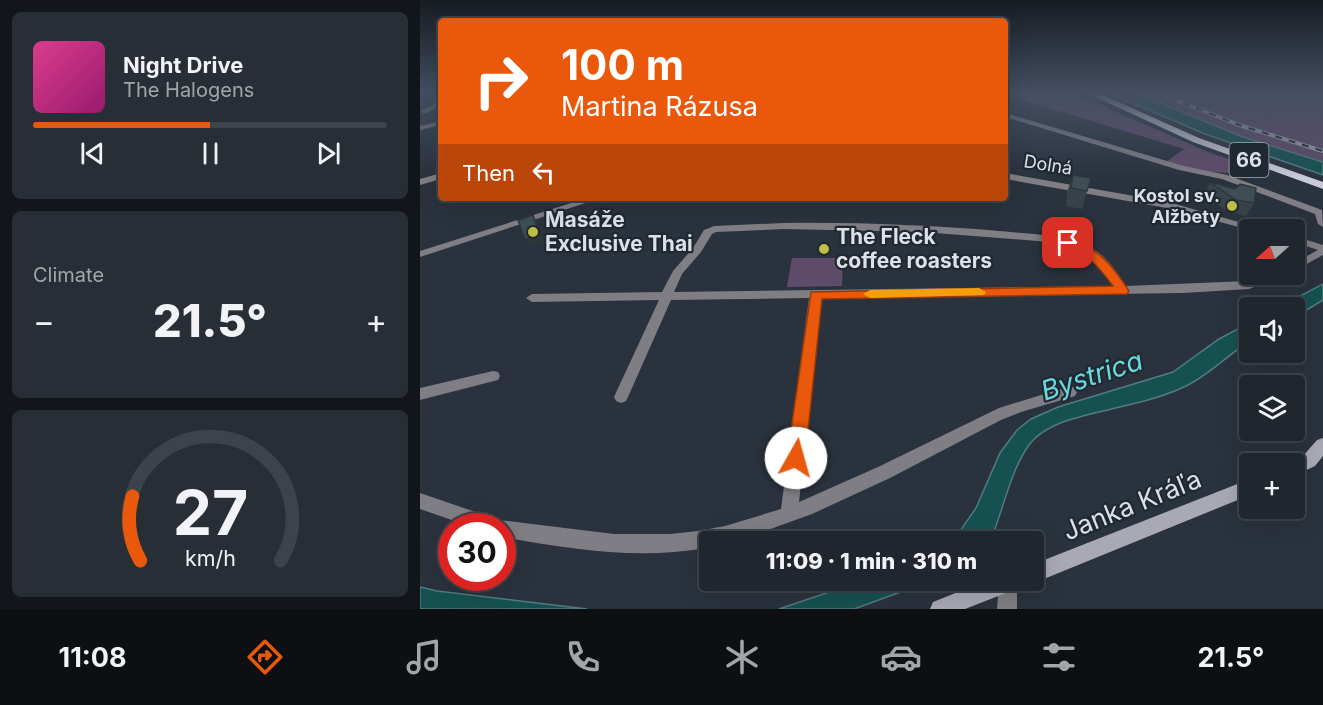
<!DOCTYPE html>
<html lang="en">
<head>
<meta charset="utf-8">
<style>
	:root { --surface:#20262e; --page:#282e36; --text:#f1f3f6; --muted:#a2a5aa; --line:#3d434a; --accent:#ea580c }
	body { margin:0; font-family:Inter,sans-serif; background:var(--page); color:var(--text); height:100vh; display:flex; flex-direction:column; font-size:22px; white-space:nowrap }
	* { box-sizing:border-box; margin:0 }
	p { font-size:20px; color:var(--muted) }
	.icon { flex:none; width:33px; height:33px; fill:none; stroke:currentColor; stroke-width:2; stroke-linecap:round; stroke-linejoin:round }
	.map { position:relative; flex:1; overflow:hidden }
	.side { display:flex; flex-direction:column; gap:12px; padding:12px; background:#121519; width:420px }
	.side>* { flex:none }
	.banner { position:absolute; left:18px; top:18px; width:570px; height:183px; border-radius:6px; box-shadow:0 6px 24px #0002,0 0 0 2px var(--line); background:#ea580c; color:#fff; overflow:hidden }
	.needle { width:39px; rotate:249deg }
	.fabs { position:absolute; left:819px; top:219px; display:grid; gap:12px }
	.fabs a { display:grid; place-items:center; width:66px; height:66px; border-radius:6px; background:var(--surface); box-shadow:0 6px 24px #0002,0 0 0 2px var(--line); font-size:30px }
	.speed { position:absolute; left:18px; top:513px; display:flex; gap:12px; font-size:30px; font-weight:700; text-align:center }
	.speed>* { display:grid; place-content:center; width:78px; height:78px; border-radius:50%; background:var(--surface); box-shadow:0 6px 24px #0002,0 0 0 2px var(--line); line-height:1 }
	.speed .limit { border:9px solid #d22; background:#fff; color:#111 }
	.pin { position:absolute; display:grid; place-items:center; width:51px; height:51px; color:#fff; margin:-26px; border-radius:12px; box-shadow:0 3px 9px #0006 }
	.me { position:absolute; width:66px; margin:-33px; rotate:7deg; stroke-linejoin:round; filter:drop-shadow(0 0 4px #0008) }
	.turn { display:flex; align-items:center; gap:21px; height:126px; padding:0 24px; font-size:27px }
	.turn .icon { width:78px; height:78px; stroke-width:2.5 }
	.turn b { display:block; font-size:42px; line-height:51px }
	.then { display:flex; align-items:center; height:57px; padding:0 24px; background:#0003; gap:12px; font-size:22px }
	.big { font-size:45px; font-weight:800; line-height:1.1 }
	.side .tile { flex:1; display:flex; flex-direction:column; justify-content:center; gap:9px; min-width:0; padding:0 21px; border-radius:9px; background:var(--page) }
	.side .dial { align-items:center; gap:0 }
	.dial svg { height:156px; overflow:visible; fill:none; stroke:var(--line); stroke-width:7; stroke-linecap:round; text-anchor:middle }
	.dial text { fill:var(--text); stroke:none }
	.song { display:flex; align-items:center; gap:18px }
	.cover { width:72px; height:72px; border-radius:9px; background:linear-gradient(135deg,hsl(330 70% 55%),hsl(320 70% 35%)) }
	.played { height:6px; border-radius:3px; background:linear-gradient(90deg,var(--accent) 50%,var(--line) 50%) }
	.keys { display:flex; justify-content:space-around; direction:ltr }
	.heat { display:flex; justify-content:space-between; align-items:center; font-size:33px; direction:ltr }
	.trip { position:absolute; left:279px; top:531px; width:345px; height:60px; border-radius:6px; background:var(--surface); box-shadow:0 6px 24px #0002,0 0 0 2px var(--line); font-weight:800; line-height:60px; text-align:center }
	.tabs { display:flex; height:96px; justify-content:space-around; align-items:center; background:#0d0f12; color:var(--muted) }
	.tabs .icon { width:42px; height:42px }
	.tabs .current { color:var(--accent) }
	.tabs b { font-size:27px; color:var(--text) }
	main { display:flex; flex:1; min-height:0 }
	.map>svg:first-child { display:block }
	.green { fill:#5f4c6a }
	.water { fill:#165152; stroke:#517c7f; stroke-width:1.5 }
	.lines { fill:none; stroke-linecap:round; stroke-linejoin:round }
	.street { fill:#7e7e84; fill-rule:evenodd }
	.secondary { fill:#a8a9b3; fill-rule:evenodd }
	.primary { fill:#c9cad7; fill-rule:evenodd }
	.rail-casing { stroke:#9da3ac; stroke-width:4 }
	.rail { stroke:#202832; stroke-width:2; stroke-dasharray:7; stroke-linecap:butt }
	.wall { fill:#364348 }
	.shaded-wall { fill:#2c373b }
	.building { fill:#3f4e54; stroke:#2c373b; stroke-width:1.5 }
	.route { fill:#ea580c; stroke:#983908; stroke-width:1.5 }
	.slow { fill:#f59e0b }
	.poi-dot { fill:#bebf42; stroke:#202832; stroke-width:2 }
	.labels { text-anchor:middle; stroke-width:4.5; stroke-linejoin:round; paint-order:stroke }
	.far-street-label { font-size:18px; fill:#dce1e8; stroke:#202832 }
	.far-poi-label { font-size:18px; font-weight:bold; fill:#dce1e8; stroke:#202832; text-anchor:end }
	.shield { fill:#202832; stroke:#a4aab1; stroke-width:1.5 }
	.shield-label { font-size:20px; font-weight:bold; fill:#dce1e8 }
	.poi-label { font-size:21px; font-weight:bold; fill:#dce1e8; stroke:#202832; text-anchor:start }
	.near-street-label { font-size:26px; fill:#dce1e8; stroke:#202832 }
	.near-water-label { font-size:27px; font-style:italic; fill:#68dadc; stroke:#202832 }
</style>
</head>
<body>
<main>
<section class="side">
<div class="tile">
<div class="song"><i class="cover"></i><div><b>Night Drive</b><p>The Halogens</p></div></div>
<div class="played"></div>
<div class="keys"><svg class="icon" aria-label="previous" viewBox="0 0 24 24"><path d="M18 5L8 12l10 7zM5 5v14"/></svg><svg class="icon" aria-label="pause" viewBox="0 0 24 24"><path d="M8 5v14M16 5v14"/></svg><svg class="icon" aria-label="next" viewBox="0 0 24 24"><path d="M6 5l10 7-10 7zM19 5v14"/></svg></div>
</div>
<div class="tile"><p>Climate</p>
<div class="heat"><a>−</a><b class="big">21.5°</b><a>+</a></div>
</div>
<div class="tile dial"><svg viewBox="0 0 100 80">
<path d="M14 69A42 42 0 1 1 86 69"/>
<path d="M14 69A42 42 0 0 1 10 36" stroke="#ea580c"/>
<text x="50" y="56" font-size="32" font-weight="700">27</text>
<text x="50" y="72" font-size="11">km/h</text>
</svg></div>
</section>
<div class="map">
<svg width="903" height="609" viewBox="0 0 903 609">
	<rect width="100%" height="100%" fill="#2a323d"/>
	<g class="green">
		<path d="M 585,93 L 653,93 L 788,152 L 827,165 L 808,173 L 775,171 L 746,162 L 764,149 L 585,95 Z"/>
		<path d="M 716,93 L 734,93 L 820,126 L 903,152 L 903,162 L 823,137 Z"/>
		<path d="M 740,93 L 903,93 L 903,150 L 828,126 Z"/>
		<path d="M 372,258 L 423,258 L 422,286 L 367,287 Z"/>
	</g>
	<g class="water">
		<path d="M 689,93 L 716,93 L 823,137 L 903,162 L 903,175 L 785,134 Z"/>
		<path d="M 903,284 L 903,300 L 875,317 L 874,308 L 859,307 Z"/>
		<path d="M 829,323 L 829,342 C 807,355 789,375 766,386 C 727,405 683,408 643,422 C 630,427 617,434 609,445 C 591,470 584,506 573,534 L 566,541 L 533,541 L 556,508 L 580,453 L 597,430 L 611,419 L 638,407 L 753,372 L 799,339 Z"/>
		<path d="M 442,581 L 511,581 L 434,609 L 359,609 Z"/>
		<path d="M 0,587 L 17,591 L 167,609 L 0,609 Z"/>
	</g>
	<g class="lines">
		<g class="street">
			<path d="M 21,94 C 21,108 12,111 0,115 L 0,111 L 12,106 Z"/>
			<path d="M 585,113 L 764,166 L 807,175 L 902,210 L 903,227 L 898,224 L 895,214 L 802,179 L 759,170 L 585,117 Z"/>
			<path d="M 21,121 L 21,125 L 0,130 L 0,126 Z"/>
			<path d="M 21,173 L 21,179 L 0,185 L 0,179 Z"/>
			<path d="M 585,173 L 748,202 L 847,230 L 830,230 L 747,208 L 585,179 Z"/>
			<path d="M 167,198 L 181,198 L 0,257 L 0,251 Z"/>
			<path d="M 364,223 C 436,222 507,225 579,231 C 609,234 641,234 669,247 C 685,254 696,271 706,286 L 828,281 L 848,274 L 865,274 L 829,289 L 763,293 L 401,298 L 379,502 L 458,467 L 579,408 L 650,386 L 655,388 L 657,392 L 655,396 L 601,412 L 581,420 L 470,478 L 392,514 L 314,542 L 290,542 L 290,547 C 221,561 150,549 82,537 L 82,526 L 49,526 L 0,509 L 0,493 L 79,520 L 194,534 L 250,534 L 278,531 L 305,526 L 361,509 L 389,298 L 251,300 L 208,397 L 206,401 L 201,403 L 196,401 L 194,397 L 239,300 L 112,302 L 106,298 L 112,294 L 242,292 L 253,271 L 273,248 L 284,230 L 294,226 ZM 364,229 L 503,232 L 630,242 C 660,248 679,260 694,286 L 254,292 L 262,274 L 281,252 L 292,234 L 296,232 Z"/>
			<path d="M 874,236 L 903,245 L 903,255 L 874,271 L 874,263 L 898,250 L 874,242 Z"/>
			<path d="M 73,371 L 78,372 L 80,376 L 78,380 L 0,400 L 0,388 Z"/>
			<path d="M 579,580 L 597,580 L 597,609 L 577,609 Z"/>
		</g>
		<g class="secondary">
			<path d="M 903,438 L 903,456 L 895,466 L 874,476 L 874,464 L 869,464 L 883,456 L 897,440 Z"/>
			<path d="M 830,479 L 830,495 L 614,583 L 609,580 L 614,580 L 614,564 Z"/>
			<path d="M 568,580 L 603,580 L 601,587 L 545,609 L 510,609 L 513,602 Z"/>
		</g>
		<path class="primary" d="M 667,93 L 678,93 L 779,138 L 903,182 L 903,189 L 773,142 Z"/>
		<g class="rail-casing">
			<path id="rail" d="M 737,93 L 822,126 L 903,151"/>
		</g>
		<use href="#rail" class="rail"/>
	</g>
	<g class="wall">
		<path d="M 653,175 L 667,191 L 662,209 L 646,206 L 647,192 Z"/>
		<path d="M 790,182 L 834,203 L 826,216 L 809,212 L 784,195 Z"/>
	</g>
	<g class="shaded-wall">
		<path d="M 0,102 L 2,105 L 0,109 L 5,116 L 7,122 L 0,124 Z"/>
		<path d="M 113,215 L 116,221 L 124,242 L 108,246 L 105,239 Z"/>
	</g>
	<g class="building">
		<path d="M 653,175 L 671,178 L 667,191 L 651,188 Z"/>
		<path d="M 790,182 L 815,189 L 820,184 L 836,188 L 834,203 L 816,200 Z"/>
		<path d="M 113,215 L 120,235 L 105,239 L 98,220 Z"/>
	</g>
	<linearGradient id="sky" x2="0" y2="1"><stop stop-color="#171c22"/><stop offset="0.52" stop-color="#444f62"/><stop offset="1" stop-color="#444f62" stop-opacity="0"/></linearGradient>
	<rect width="903" height="178" fill="url(#sky)"/>
	<path class="route" d="M 648,239 C 678,247 693,266 709,291 L 707,294 L 402,299 L 385,458 L 382,464 L 376,466 L 369,464 L 367,458 L 391,292 L 693,286 C 677,265 670,255 644,245 L 644,240 Z"/>
	<path class="slow" d="M 559,288 L 566,292 L 564,295 L 450,298 L 443,294 L 450,290 Z"/>
	<g class="poi-dot">
		<circle cx="812" cy="206" r="6"/>
		<circle cx="113" cy="232" r="6"/>
		<circle cx="404" cy="249" r="6"/>
	</g>
	<g class="labels">
		<g class="far-street-label">
			<text transform="translate(628 165) rotate(9)" y="6">Dolná</text>
		</g>
		<g class="far-poi-label">
			<text x="800" y="202">Kostol sv.<tspan x="800" dy="21">Alžbety</tspan></text>
		</g>
		<rect class="shield" x="809.5" y="143" width="39" height="34" rx="4.5"/>
		<g class="shield-label">
			<text x="829" y="167">66</text>
		</g>
		<g class="poi-label">
			<text x="125" y="227">Masáže<tspan x="125" dy="24">Exclusive Thai</tspan></text>
			<text x="416" y="244">The Fleck<tspan x="416" dy="24">coffee roasters</tspan></text>
		</g>
		<g class="near-street-label">
			<text transform="translate(712 505) rotate(-22)" y="9">Janka Kráľa</text>
		</g>
		<g class="near-water-label">
			<text transform="translate(672 376) rotate(-18)" y="9">Bystrica</text>
		</g>
	</g>
</svg>
<div class="fabs">
<a><svg class="needle" viewBox="-14 -14 28 28"><path d="M0-13l5 13h-10z" fill="#e53935"/><path d="M0 13l5-13h-10z" fill="#a2a5aa"/></svg></a>
<a><svg class="icon" aria-label="sound" viewBox="0 0 24 24"><path d="M4 9h4l5-4v14l-5-4H4zM17 9q2 3 0 6"/></svg></a>
<a><svg class="icon" aria-label="layers" viewBox="0 0 24 24"><path d="M12 4l9 5-9 5-9-5zM3 14l9 5 9-5"/></svg></a>
<a>+</a>
</div>
<div class="speed"><div class="limit">30</div></div>
<div class="pin" style="left:648px;top:243px;background:#d93025"><svg class="icon" aria-label="arrive" viewBox="0 0 24 24"><path d="M6 21V4h12l-3 4 3 4H6"/></svg></div>
<svg class="me" style="left:376px;top:458px" viewBox="-20 -20 40 40"><circle r="19" fill="#fff"/><path d="M0-13L10 11 0 6-10 11z" fill="#ea580c"/></svg>
<div class="trip">11:09 · 1 min · 310 m</div>
<div class="banner">
<div class="turn"><svg class="icon" aria-label="right" viewBox="0 0 24 24"><path d="M7 20v-9h11M14 6l5 5-5 5"/></svg><div><b>100 m</b>Martina Rázusa</div></div>
<div class="then">Then<svg class="icon" aria-label="left" viewBox="0 0 24 24"><path d="M17 20v-9H6M10 6l-5 5 5 5"/></svg></div>
</div>
</div>
</main>
<nav class="tabs">
<b>11:08</b>
<svg class="icon current" aria-label="directions" viewBox="0 0 24 24"><path d="M12 3l9 9-9 9-9-9zM9 14v-3h6M13 9l2 2-2 2"/></svg>
<svg class="icon" aria-label="music" viewBox="0 0 24 24"><path d="M9 18V5l10-2v13"/><circle cx="6" cy="18" r="3"/><circle cx="16" cy="16" r="3"/></svg>
<svg class="icon" aria-label="phone" viewBox="0 0 24 24"><path d="M5 4h4l2 5-3 2q2 4 5 5l2-3 5 2v4C11 20 4 13 5 4z"/></svg>
<svg class="icon" aria-label="climate" viewBox="0 0 24 24"><path d="M12 3v18M4 7l16 10M4 17L20 7"/></svg>
<svg class="icon" aria-label="car" viewBox="0 0 24 24"><path d="M5 17H2v-5l4-1 3-4h7l3 4 3 1v5h-3M9 17h6M6 11h13"/><circle cx="7" cy="17" r="2"/><circle cx="17" cy="17" r="2"/></svg>
<svg class="icon" aria-label="filters" viewBox="0 0 24 24"><path d="M4 7h16M4 17h16"/><circle cx="9" cy="7" r="2"/><circle cx="15" cy="17" r="2"/></svg>
<b>21.5°</b>
</nav>
</body>
</html>
